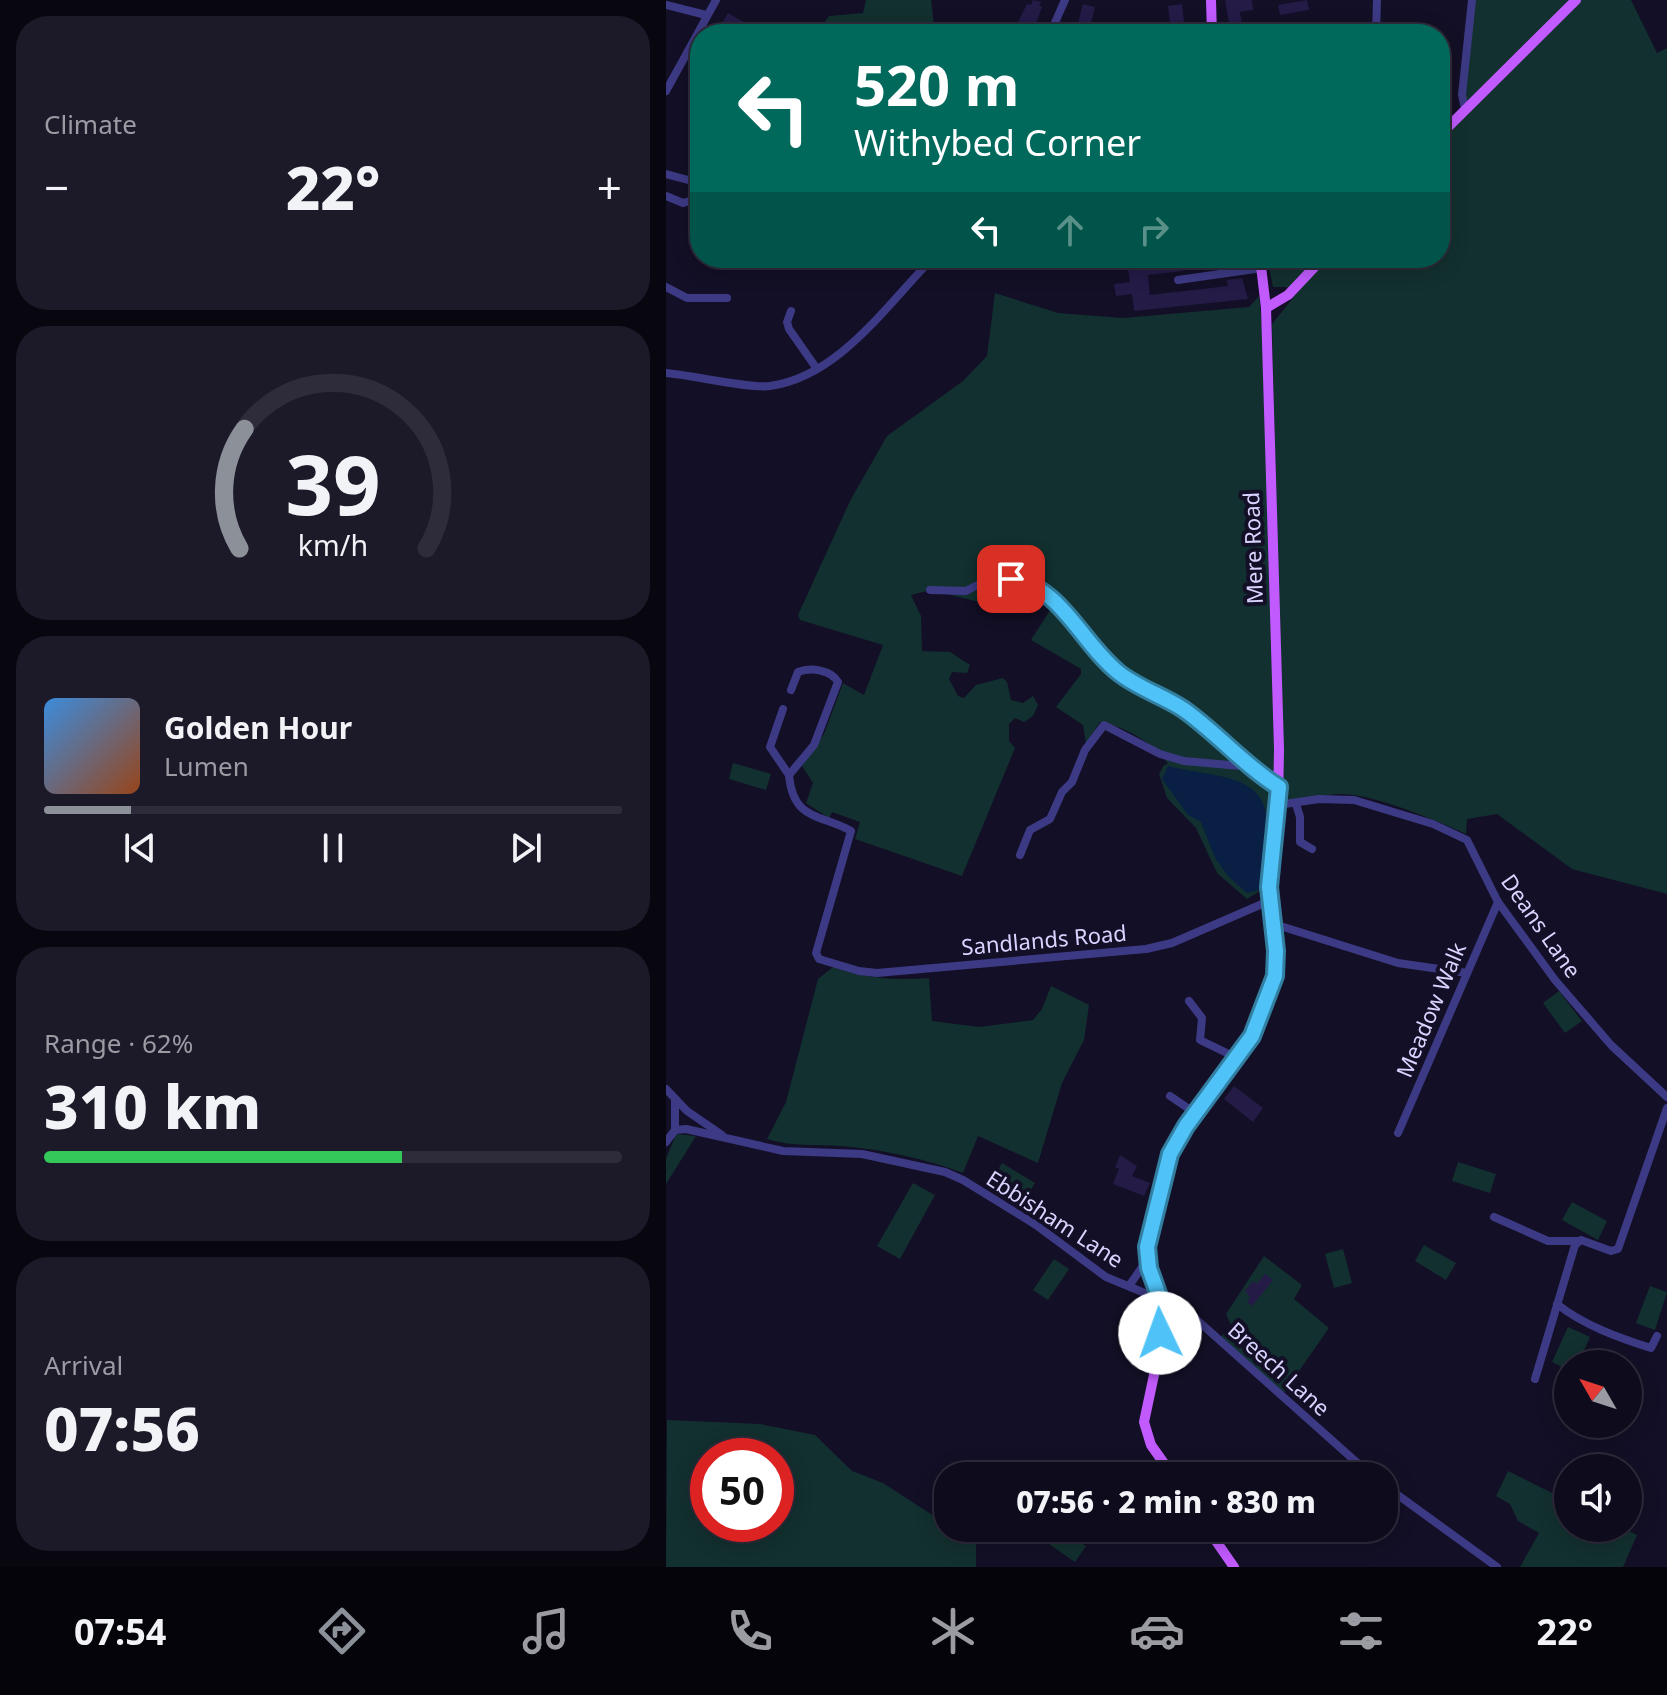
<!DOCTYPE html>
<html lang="en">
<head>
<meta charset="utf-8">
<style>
	:root { --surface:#0e0b1c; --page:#1c1929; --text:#f1f3f6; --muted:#9b9ba3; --line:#2e2b3b; --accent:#8c9099 }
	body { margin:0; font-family:"Noto Sans",sans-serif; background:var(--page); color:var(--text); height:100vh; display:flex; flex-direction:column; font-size:30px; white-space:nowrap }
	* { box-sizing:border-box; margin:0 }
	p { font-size:26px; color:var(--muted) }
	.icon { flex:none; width:44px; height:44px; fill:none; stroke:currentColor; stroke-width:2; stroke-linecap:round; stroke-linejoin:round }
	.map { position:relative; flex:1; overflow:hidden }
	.sheet { display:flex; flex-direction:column; gap:16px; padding:16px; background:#08060f; width:666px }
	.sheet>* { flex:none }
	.banner { position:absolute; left:24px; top:24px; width:760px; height:244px; border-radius:32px; box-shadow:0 4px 20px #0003,0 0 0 2px var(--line); background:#00695c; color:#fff; overflow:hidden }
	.needle { width:52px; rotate:309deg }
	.controls { position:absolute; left:888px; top:1350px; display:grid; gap:16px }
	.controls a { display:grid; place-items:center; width:88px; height:88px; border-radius:50%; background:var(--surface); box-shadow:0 4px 20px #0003,0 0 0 2px var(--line); font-size:40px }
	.speed { position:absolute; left:24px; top:1438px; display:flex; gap:16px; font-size:40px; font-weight:700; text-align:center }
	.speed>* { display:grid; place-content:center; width:104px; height:104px; border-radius:50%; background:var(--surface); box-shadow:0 4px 20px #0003,0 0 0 2px var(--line); line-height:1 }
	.speed .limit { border:12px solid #d22; background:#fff; color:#111 }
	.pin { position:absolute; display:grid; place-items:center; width:68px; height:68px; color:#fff; margin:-34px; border-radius:16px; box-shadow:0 4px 12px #0006 }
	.me { position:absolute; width:88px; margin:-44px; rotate:357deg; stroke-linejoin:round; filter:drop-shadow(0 0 6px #0008) }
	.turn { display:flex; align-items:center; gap:28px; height:168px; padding:0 32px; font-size:36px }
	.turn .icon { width:104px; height:104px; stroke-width:2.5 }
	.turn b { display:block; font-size:56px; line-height:68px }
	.lanes { display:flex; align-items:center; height:76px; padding:0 32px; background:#0003; justify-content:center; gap:40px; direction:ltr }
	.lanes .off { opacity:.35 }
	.big { font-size:60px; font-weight:800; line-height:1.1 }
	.sheet .tile { flex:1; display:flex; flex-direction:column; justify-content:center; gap:12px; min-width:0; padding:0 28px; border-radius:32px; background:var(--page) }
	.sheet .dial { align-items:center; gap:0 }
	.dial svg { height:208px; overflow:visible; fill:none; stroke:var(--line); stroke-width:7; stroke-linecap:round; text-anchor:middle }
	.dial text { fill:var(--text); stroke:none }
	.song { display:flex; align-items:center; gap:24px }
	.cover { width:96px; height:96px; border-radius:12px; background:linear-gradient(135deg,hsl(210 70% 55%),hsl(20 70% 35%)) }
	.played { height:8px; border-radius:4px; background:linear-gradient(90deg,var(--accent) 15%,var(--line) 15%) }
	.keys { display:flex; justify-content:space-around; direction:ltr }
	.heat { display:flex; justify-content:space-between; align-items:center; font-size:44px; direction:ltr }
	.charge { height:12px; border-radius:6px; background:linear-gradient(90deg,#34c759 62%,var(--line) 0) }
	.trip { position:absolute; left:268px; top:1462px; width:464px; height:80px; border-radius:32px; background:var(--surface); box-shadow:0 4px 20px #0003,0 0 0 2px var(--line); font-weight:800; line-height:80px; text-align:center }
	.tabs { display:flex; height:128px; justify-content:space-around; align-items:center; background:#06040b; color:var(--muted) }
	.tabs .icon { width:56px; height:56px }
	.tabs .active { color:var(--accent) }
	.tabs b { font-size:36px; color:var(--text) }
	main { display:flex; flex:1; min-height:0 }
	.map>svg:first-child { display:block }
	.green { fill:#12302f; fill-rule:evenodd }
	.water { fill:#0a1f44 }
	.building { fill:#241b47 }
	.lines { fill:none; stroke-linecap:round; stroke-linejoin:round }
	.minor { stroke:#3d3a85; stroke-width:8 }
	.major { stroke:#c25bff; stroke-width:10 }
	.route-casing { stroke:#337fa1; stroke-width:20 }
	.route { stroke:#4fc3f7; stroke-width:14 }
	.labels { text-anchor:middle; stroke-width:8; stroke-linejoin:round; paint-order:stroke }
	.street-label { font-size:22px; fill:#d9d4ff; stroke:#130f26 }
</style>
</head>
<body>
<main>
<section class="sheet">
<div class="tile"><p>Climate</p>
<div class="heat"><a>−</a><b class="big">22°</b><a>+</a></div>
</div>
<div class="tile dial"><svg viewBox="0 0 100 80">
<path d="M14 69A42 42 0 1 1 86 69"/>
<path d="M14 69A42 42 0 0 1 16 23" stroke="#8c9099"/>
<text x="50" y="56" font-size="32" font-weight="700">39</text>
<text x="50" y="72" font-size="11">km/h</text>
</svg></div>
<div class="tile">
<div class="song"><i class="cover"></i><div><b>Golden Hour</b><p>Lumen</p></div></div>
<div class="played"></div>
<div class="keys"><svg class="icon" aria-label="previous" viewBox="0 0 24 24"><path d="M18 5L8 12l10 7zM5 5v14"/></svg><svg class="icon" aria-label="pause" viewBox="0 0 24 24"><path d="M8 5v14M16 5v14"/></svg><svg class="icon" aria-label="next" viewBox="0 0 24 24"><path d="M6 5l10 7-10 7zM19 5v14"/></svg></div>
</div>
<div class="tile"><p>Range · 62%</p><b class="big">310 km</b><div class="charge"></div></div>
<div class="tile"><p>Arrival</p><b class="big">07:56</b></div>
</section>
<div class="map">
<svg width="1001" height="1567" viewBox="0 0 1001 1567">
	<rect width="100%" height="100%" fill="#130f26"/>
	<g class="green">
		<path d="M 200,0 L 265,0 L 269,34 L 208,25 L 206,34 L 150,34 L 163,16 L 197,13 Z"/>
		<path d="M 806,0 L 965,0 L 991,53 L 1001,48 L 1001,894 L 906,869 L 831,814 L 801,819 L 800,834 C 769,820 708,794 675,794 C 660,794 631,802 620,800 L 617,793 L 606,324 L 627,298 L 621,287 L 607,287 L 601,258 L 774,258 L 774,135 L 799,109 Z"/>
		<path d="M 329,293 L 392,313 L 457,318 L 583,307 L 593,296 L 597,333 L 609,776 L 592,764 L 568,769 L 590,774 L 608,793 L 597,889 L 581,899 L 551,873 L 530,828 L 501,798 L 493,774 L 498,765 L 502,764 C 490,744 458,726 434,722 L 420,744 L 417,725 L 390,707 L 415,674 L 415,669 L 365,640 L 388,604 L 364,582 L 350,587 L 341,609 L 265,590 L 245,595 L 255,616 L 256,651 L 284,652 L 304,665 L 301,673 L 286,672 L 283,679 L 292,696 L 298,698 L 310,685 L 337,678 L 341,682 L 345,700 L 357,703 L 367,696 L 372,705 L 367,716 L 358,722 L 349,718 L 343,724 L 343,741 L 349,748 L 296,876 L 189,839 L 194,822 L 166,812 L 163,818 L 140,803 L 147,783 L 136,766 L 158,734 L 177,683 L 198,695 L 217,645 L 134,620 L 132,615 L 185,499 L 221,436 L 297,381 L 321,356 Z"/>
		<path d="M 67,763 L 105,774 L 100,790 L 63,779 Z"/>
		<path d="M 167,967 C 199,978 229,981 263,978 L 266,1021 L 313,1027 L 367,1020 L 376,1009 L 385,986 L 423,1005 L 418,1040 L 396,1083 L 372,1163 L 312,1136 L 297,1173 C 261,1159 214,1149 175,1146 C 149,1144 126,1147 101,1139 L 120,1102 L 152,979 Z"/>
		<path d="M 893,991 L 916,1021 L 899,1033 L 877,1003 Z"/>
		<path d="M 10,1134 L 30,1136 L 0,1184 L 0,1212 L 0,1159 Z"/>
		<path d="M 792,1162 L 830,1174 L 824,1193 L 786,1181 Z"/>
		<path d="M 336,1163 L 369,1183 L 359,1200 L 326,1180 Z"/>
		<path d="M 247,1183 L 269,1195 L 234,1259 L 211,1246 Z"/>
		<path d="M 906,1202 L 941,1221 L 932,1240 L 896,1220 Z"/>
		<path d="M 758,1245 L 790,1263 L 780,1280 L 749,1261 Z"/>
		<path d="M 677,1249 L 686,1283 L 668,1288 L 659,1254 Z"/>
		<path d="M 598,1256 L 636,1285 L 628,1299 L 663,1328 L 617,1394 L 554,1338 L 565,1325 L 560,1314 Z"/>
		<path d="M 388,1259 L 403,1269 L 382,1300 L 367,1290 Z"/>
		<path d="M 984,1286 L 1001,1292 L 989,1330 L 970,1323 Z"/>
		<path d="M 506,1304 L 536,1332 L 492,1379 L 500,1343 L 501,1308 Z"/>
		<path d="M 902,1327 L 924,1337 L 912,1364 L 902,1364 L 902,1370 L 886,1362 Z"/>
		<path d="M 1,1420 L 94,1424 L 149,1435 L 186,1471 L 217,1483 L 282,1525 L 282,1528 L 310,1543 L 310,1567 L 0,1567 ZM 42,1456 L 110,1456 L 110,1524 L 42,1524 Z"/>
		<path d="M 842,1471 L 902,1501 L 902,1528 L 957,1528 L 971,1535 L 957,1567 L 854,1567 L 873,1533 L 852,1521 L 844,1504 L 830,1496 Z"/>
		<path d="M 390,1528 L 420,1546 L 409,1562 L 380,1542 Z"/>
	</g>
	<path class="water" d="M 502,766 C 553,779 609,771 601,840 C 600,855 601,876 593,890 L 581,893 L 563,877 L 549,858 L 535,822 L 522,815 L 496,779 Z"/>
	<g class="building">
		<path d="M 367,0 L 375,2 L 373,5 L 376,7 L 366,34 L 348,30 L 361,4 L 365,5 Z"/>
		<path d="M 559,0 L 586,0 L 587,10 L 574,12 L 577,31 L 573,34 L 565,34 Z"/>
		<path d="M 641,0 L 643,10 L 614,15 L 612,5 Z"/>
		<path d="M 417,4 L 429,7 L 422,34 L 409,34 Z"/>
		<path d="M 516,4 L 519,32 L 505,33 L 502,6 Z"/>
		<path d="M 62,13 L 98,34 L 50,34 Z"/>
		<path d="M 499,258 L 515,258 L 517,271 L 482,275 L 484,295 L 562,286 L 561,280 L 576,278 L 582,299 L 468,311 L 466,294 L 450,296 L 448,284 L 464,282 L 461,262 Z"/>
		<path d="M 568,1086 L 597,1108 L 587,1122 L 558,1099 Z"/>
		<path d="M 454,1155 L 471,1166 L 466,1176 L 484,1183 L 478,1196 L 447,1184 L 453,1169 L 449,1167 Z"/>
		<path d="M 599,1274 L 607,1280 L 586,1306 L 581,1302 L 584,1297 L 579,1291 L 587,1281 L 591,1284 Z"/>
	</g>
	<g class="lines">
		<g class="minor">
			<path d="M 0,5 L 40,15"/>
			<path d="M 384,34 L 399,0"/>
			<path d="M 710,34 L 711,0"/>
			<path d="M 0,91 L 50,0"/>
			<path d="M 799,109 L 796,95 L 806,0"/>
			<path d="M 0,174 L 26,181 L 29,191 L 27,200 L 17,203 L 0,196"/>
			<path d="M 512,280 L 596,268"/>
			<path d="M 0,287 L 21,298 L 61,298"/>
			<path d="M 125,311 L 121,322 L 123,329 L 151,369"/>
			<path d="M 0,373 C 25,375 84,389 104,386 C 174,376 221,304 267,258"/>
			<path d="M 264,590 L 300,591 L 323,579 L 364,582 L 394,605 L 427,648 L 456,675 L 517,709 L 586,767"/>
			<path d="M 125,690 L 132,672 C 145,667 165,670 172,682 L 148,745 L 123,775 C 127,821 155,814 185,831 L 150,953 L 153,959 L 193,971 L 211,973 L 480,949 L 506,943 L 603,901"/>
			<path d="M 117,709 L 104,747 L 123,775"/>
			<path d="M 630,804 L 634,817 L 634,842 L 646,849"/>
			<path d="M 612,805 L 653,799 L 688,800 L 767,824 L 801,840 L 832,902 L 889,980 L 945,1045 L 1001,1097"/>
			<path d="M 354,855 L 364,830 L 384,819 L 396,792 L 406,782 L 419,750 L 438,725 L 494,754 L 518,761 L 586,767 L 613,787"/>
			<path d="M 605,923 L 732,963 L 801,973"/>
			<path d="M 523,1001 L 536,1018 L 534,1040 L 569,1057"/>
			<path d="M 0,1089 L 21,1111 L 56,1135"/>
			<path d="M 504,1096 L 529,1113"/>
			<path d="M 9,1099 L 9,1130"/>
			<path d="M 9,1130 L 20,1129 L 117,1151 L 196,1154 L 279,1172 L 297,1180 L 370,1225 L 440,1277 L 486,1296 L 504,1296 L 706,1476"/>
			<path d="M 732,1133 L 832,902"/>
			<path d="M 0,1142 L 9,1130"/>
			<path d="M 828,1217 L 882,1241 L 911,1241"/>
			<path d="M 463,1286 L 481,1260"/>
			<path d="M 891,1304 C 917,1325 953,1338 985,1348 L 991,1336"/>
			<path d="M 869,1379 L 909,1245 L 915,1240 L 945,1251 L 952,1249 L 1001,1108"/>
			<path d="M 484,1476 L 495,1461"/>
			<path d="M 718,1485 L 831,1567"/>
			<path d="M 441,1536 L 446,1528"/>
		</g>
		<g class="major">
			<path d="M 545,0 L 546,34"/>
			<path d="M 774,135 L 910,0"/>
			<path d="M 600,308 L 622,295 L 657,258"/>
			<path d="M 507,1476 L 485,1445 L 478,1422 L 492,1356 L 494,1312 L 481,1247 L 504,1154 L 520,1126 L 586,1036 L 605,991 L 610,965 L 603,887 L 612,805 L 613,749 L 600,308 L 594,258"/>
			<path d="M 541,1528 L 568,1567"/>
		</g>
	</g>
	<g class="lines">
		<g class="route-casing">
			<path id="route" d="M 345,579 C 396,587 415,643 453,673 C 472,688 497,696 517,709 C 550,732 581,768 613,787 L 603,887 L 610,951 L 609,976 L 586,1036 L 520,1126 L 504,1154 L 481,1247 L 483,1268 L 493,1296 L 494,1333"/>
		</g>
		<use href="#route" class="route"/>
	</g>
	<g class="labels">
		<g class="street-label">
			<text transform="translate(587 548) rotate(-92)" y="8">Mere Road</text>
			<text transform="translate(875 926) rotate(55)" y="8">Deans Lane</text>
			<text transform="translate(378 940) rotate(-5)" y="8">Sandlands Road</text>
			<text transform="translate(765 1010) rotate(-67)" y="8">Meadow Walk</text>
			<text transform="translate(389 1219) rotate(33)" y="8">Ebbisham Lane</text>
			<text transform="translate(613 1369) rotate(42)" y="8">Breech Lane</text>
		</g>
	</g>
</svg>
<div class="controls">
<a><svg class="needle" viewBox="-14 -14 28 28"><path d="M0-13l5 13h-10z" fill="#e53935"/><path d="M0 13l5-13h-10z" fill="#9b9ba3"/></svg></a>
<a><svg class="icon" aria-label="sound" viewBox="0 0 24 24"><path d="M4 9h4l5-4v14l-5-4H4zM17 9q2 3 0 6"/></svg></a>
</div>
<div class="speed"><div class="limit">50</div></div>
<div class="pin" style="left:345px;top:579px;background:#d93025"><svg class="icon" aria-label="arrive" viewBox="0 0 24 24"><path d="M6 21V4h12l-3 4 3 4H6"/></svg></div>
<svg class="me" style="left:494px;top:1333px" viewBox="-20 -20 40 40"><circle r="19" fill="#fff"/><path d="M0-13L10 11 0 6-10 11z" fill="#4fc3f7"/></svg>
<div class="trip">07:56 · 2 min · 830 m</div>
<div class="banner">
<div class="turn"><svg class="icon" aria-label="left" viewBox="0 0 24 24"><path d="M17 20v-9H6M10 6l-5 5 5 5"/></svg><div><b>520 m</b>Withybed Corner</div></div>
<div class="lanes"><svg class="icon" aria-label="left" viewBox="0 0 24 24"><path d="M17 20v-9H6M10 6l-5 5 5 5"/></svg><svg class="icon off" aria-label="ahead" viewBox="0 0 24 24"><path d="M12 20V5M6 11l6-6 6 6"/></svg><svg class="icon off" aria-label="right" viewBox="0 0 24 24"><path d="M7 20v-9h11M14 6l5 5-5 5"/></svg></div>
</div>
</div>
</main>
<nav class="tabs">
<b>07:54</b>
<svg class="icon active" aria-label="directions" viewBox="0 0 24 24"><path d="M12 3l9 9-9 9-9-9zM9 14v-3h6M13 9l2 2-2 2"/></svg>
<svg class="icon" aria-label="music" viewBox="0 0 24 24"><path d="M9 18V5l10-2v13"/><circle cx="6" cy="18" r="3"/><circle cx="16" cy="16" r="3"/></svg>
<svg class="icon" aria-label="phone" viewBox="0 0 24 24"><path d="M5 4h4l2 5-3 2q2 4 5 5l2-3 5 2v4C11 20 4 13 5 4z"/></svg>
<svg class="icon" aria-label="climate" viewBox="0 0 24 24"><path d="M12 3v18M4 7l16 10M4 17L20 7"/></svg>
<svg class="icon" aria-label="car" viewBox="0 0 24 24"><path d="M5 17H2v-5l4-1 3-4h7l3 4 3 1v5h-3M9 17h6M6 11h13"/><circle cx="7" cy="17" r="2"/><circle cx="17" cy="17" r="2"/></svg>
<svg class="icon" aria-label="filters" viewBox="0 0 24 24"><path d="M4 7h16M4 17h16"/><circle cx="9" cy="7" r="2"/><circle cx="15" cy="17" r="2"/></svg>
<b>22°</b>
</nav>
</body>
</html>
